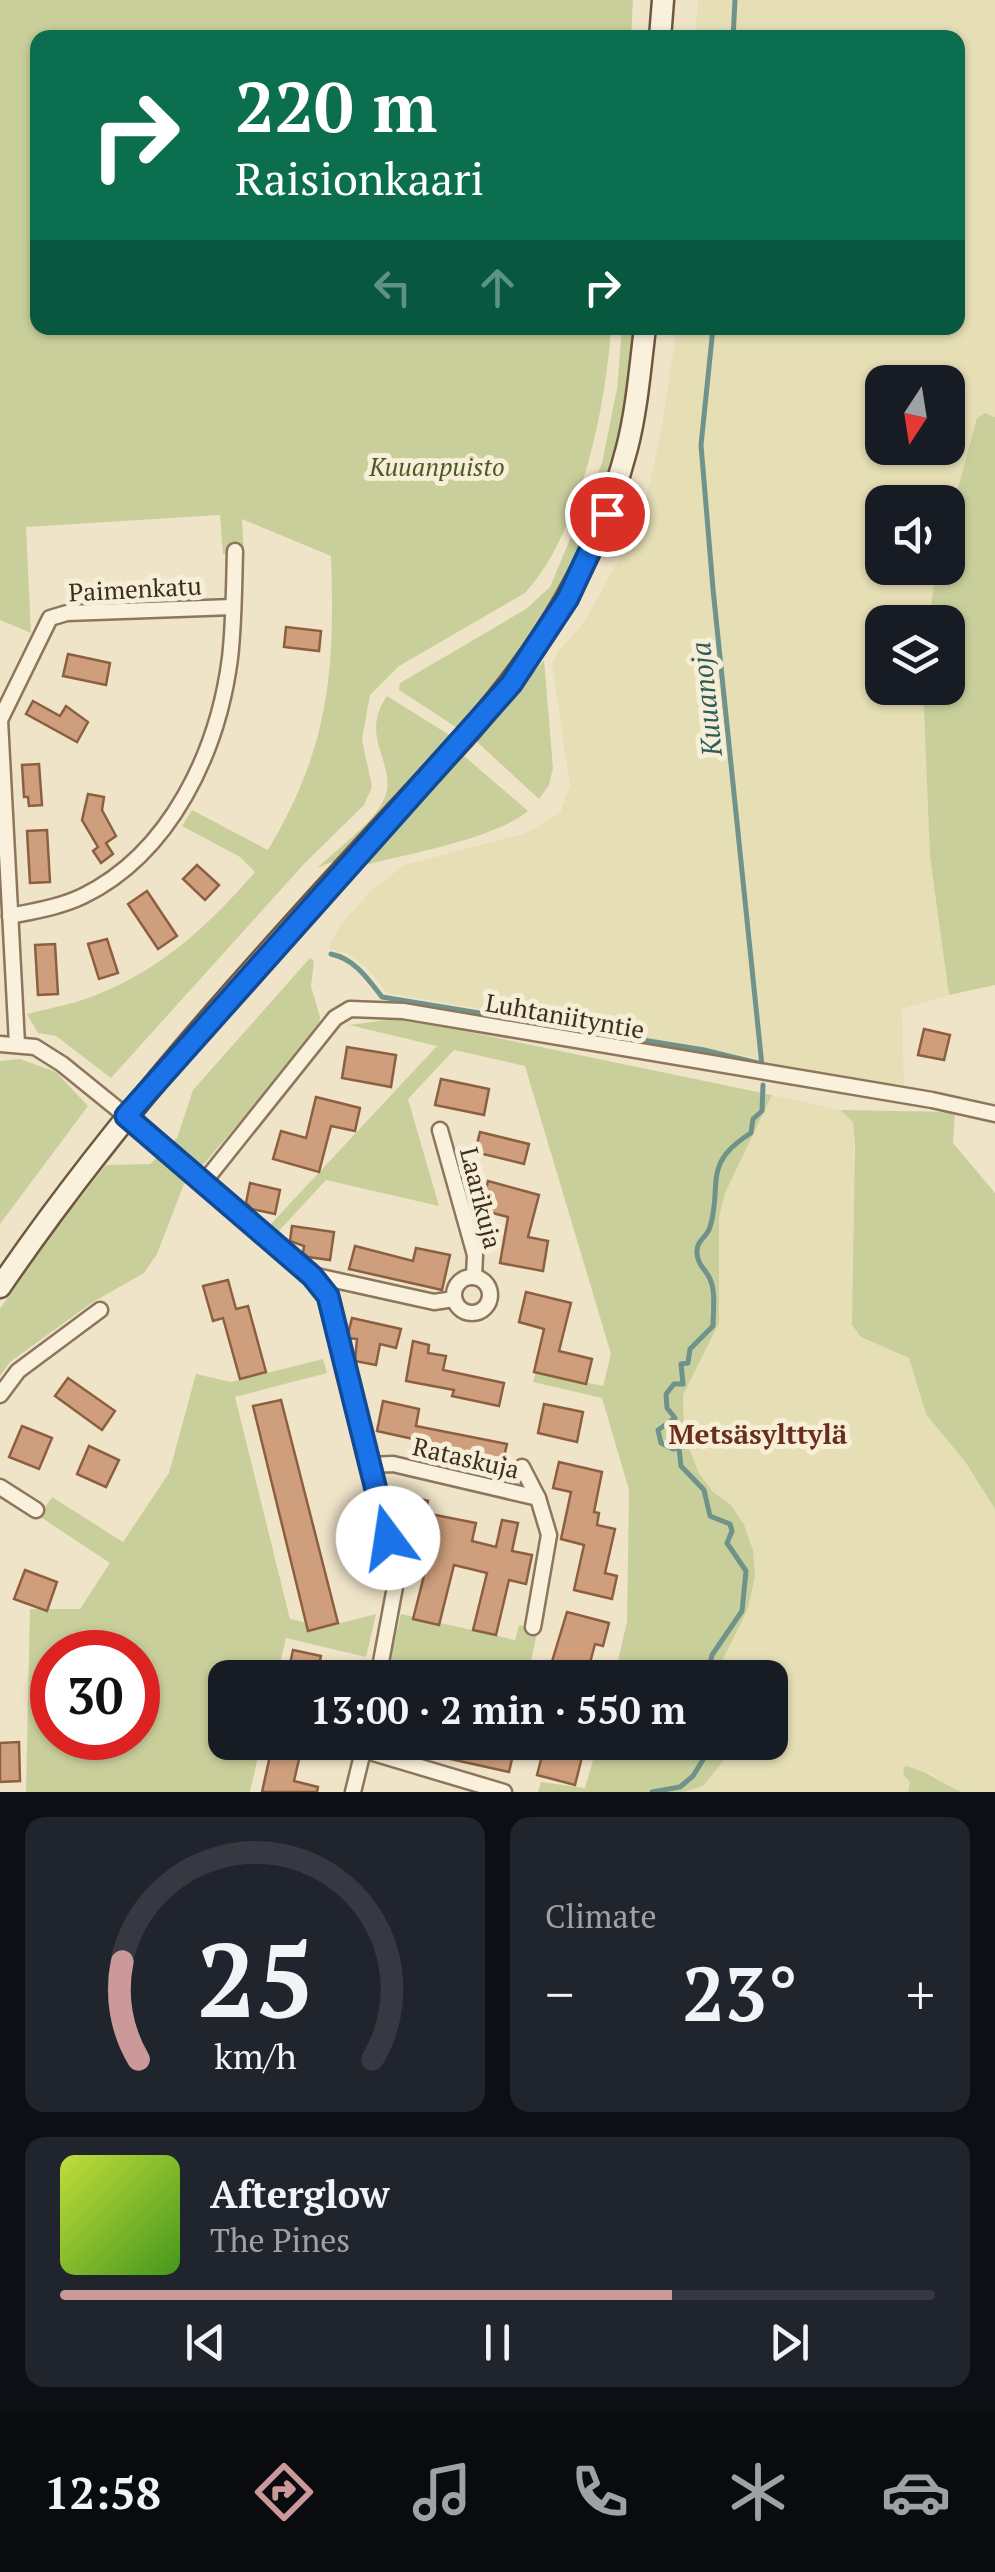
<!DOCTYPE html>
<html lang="en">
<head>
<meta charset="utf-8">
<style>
	:root { --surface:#171b24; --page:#20242c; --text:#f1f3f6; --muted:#9ea1a6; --line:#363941; --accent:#cc999b }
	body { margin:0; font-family:"PT Serif",serif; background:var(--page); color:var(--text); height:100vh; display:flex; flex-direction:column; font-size:38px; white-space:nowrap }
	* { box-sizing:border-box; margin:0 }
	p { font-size:32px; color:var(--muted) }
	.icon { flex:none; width:55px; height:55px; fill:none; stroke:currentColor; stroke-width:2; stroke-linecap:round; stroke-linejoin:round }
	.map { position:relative; height:1792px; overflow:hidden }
	.side { display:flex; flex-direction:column; gap:25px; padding:25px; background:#0d0f14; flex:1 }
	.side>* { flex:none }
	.guide { position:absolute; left:30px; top:30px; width:935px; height:305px; border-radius:20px; box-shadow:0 2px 8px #0004; background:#0b6e4f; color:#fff; overflow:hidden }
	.needle { width:65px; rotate:192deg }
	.tools { position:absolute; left:865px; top:365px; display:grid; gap:20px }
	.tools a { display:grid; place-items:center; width:100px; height:100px; border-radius:20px; background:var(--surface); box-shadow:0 2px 8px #0004; font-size:50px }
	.speed { position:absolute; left:30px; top:1630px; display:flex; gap:20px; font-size:50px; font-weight:700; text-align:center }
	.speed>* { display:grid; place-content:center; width:130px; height:130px; border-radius:50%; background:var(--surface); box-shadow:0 2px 8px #0004; line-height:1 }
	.speed .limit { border:15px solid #d22; background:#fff; color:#111 }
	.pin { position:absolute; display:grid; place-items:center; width:85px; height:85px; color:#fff; margin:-42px; border:5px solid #fff; border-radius:50%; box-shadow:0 2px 10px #0007 }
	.me { position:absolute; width:110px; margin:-55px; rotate:346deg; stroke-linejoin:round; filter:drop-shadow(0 0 8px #0008) }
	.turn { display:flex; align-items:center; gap:35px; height:210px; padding:0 40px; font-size:45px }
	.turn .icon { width:130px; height:130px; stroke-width:2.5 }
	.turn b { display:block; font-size:70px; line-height:85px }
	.lanes { display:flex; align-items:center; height:95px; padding:0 40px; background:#0003; justify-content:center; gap:50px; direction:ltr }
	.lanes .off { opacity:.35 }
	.big { font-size:75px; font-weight:800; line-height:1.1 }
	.side .widget { flex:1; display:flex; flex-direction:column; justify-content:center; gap:15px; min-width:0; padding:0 35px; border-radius:20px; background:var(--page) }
	.side .dial { align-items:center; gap:0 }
	.dial svg { height:260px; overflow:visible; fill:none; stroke:var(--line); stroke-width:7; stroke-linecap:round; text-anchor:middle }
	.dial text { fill:var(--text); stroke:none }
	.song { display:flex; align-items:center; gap:30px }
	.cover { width:120px; height:120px; border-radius:15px; background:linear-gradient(135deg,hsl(70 70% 55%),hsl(100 70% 35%)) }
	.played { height:10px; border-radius:5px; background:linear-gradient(90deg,var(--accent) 70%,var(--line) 70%) }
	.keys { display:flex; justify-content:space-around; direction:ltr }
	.heat { display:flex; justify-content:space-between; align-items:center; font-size:55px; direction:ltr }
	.side .tiles { flex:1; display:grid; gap:25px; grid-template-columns:1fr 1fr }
	.widget:last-child { grid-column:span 2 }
	.trip { position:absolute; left:208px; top:1660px; width:580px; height:100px; border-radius:20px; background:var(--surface); box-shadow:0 2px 8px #0004; font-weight:800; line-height:100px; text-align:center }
	.tabs { display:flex; height:160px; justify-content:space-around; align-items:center; background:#090b0e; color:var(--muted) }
	.tabs .icon { width:70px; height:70px }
	.tabs .selected { color:var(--accent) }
	.tabs b { font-size:45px; color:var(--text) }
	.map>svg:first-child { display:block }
	.farmland { fill:#e6deb5; fill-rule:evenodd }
	.green { fill:#c9cf9b; fill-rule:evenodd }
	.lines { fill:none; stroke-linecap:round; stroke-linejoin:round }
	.stream { stroke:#6f938a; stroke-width:5 }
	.building { fill:#cf9f7d; stroke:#8d5f41; stroke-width:2.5 }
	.street-casing { stroke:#8d765c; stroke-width:19 }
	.secondary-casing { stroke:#6f573f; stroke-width:25 }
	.street { stroke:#faf1dc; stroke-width:14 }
	.secondary { stroke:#faf1dc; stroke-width:20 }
	.route-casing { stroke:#114b97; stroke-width:25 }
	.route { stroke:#1a73e8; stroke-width:18 }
	.labels { text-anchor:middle; stroke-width:10; stroke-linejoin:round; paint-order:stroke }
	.park-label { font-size:25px; font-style:italic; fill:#4d5a26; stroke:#f7eed8 }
	.street-label { font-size:25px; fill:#3d2e20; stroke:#f7eed8 }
	.water-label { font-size:28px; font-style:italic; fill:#2f5d5a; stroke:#f7eed8 }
	.neighbourhood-label { font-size:28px; font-weight:bold; fill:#6b2e1e; stroke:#f7eed8 }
</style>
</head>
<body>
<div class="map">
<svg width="995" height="1792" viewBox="0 0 995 1792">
	<rect width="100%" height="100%" fill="#f0e4c8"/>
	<g class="farmland">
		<path d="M 698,0 L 995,0 L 995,417 L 985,413 L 977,418 L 948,525 L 948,502 L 882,502 L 882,568 L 936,568 L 929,622 L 882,622 L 882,688 L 923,688 L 930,857 L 949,995 L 902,1009 L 904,1090 L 782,1071 L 750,1057 L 706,1048 L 387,993 L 370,971 L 347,953 L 328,949 L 340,925 L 370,892 L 404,865 L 524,834 L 560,813 L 570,786 L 552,664 L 557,653 L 585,621 L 619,559 L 637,539 L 661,432 L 677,328 L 958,328 L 958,38 L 695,37 ZM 882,382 L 948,382 L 948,448 L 882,448 Z"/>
		<path d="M 772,1095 L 840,1110 L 853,1122 L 861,1337 L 909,1358 L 926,1414 L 966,1463 L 995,1509 L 995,1792 L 962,1792 L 943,1784 L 930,1772 L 911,1782 L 908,1792 L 684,1792 L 703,1786 L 735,1748 L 731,1743 L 770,1742 L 770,1678 L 714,1677 L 747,1611 L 731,1505 L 713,1492 L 699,1473 L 684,1436 L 681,1415 L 683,1395 L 719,1323 L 719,1217 L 725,1193 Z"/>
	</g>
	<g class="green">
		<path d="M 0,0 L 633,0 L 631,37 L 38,38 L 38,328 L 611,328 C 606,408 580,533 525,593 L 399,666 L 370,695 L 362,739 L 372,787 L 364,805 L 304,864 L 111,1078 L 56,1036 L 38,1033 L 27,1014 C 50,1008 74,1004 96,995 C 162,969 209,925 255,872 L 240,857 L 182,826 L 192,810 L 268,850 C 329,747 335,674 331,556 L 242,519 L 244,553 L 223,554 L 220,515 L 26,527 L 31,633 L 0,620 Z"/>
		<path d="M 622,328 L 634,328 C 626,428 603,534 544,619 C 518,657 488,693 459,729 L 399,690 L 400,683 L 526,609 L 550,587 L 602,463 L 617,389 Z"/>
		<path d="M 985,413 L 995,417 L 995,985 L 949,995 L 930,857 L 923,688 L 948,688 L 948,622 L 929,622 L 936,568 L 948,568 L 948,525 L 977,418 Z"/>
		<path d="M 544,660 L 553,768 L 549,785 L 539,799 L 475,740 Z"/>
		<path d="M 387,696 L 451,736 L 339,859 L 317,868 C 336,850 380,818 386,794 C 395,762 359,736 387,696 Z"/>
		<path d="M 463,755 L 528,811 C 494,839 410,853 366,865 Z"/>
		<path d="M 310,958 L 314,961 L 311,986 L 320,1017 L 318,1030 L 196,1173 L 186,1179 L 157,1254 L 144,1273 L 93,1302 L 10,1362 L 0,1376 L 0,1309 L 46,1241 L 106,1165 L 150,1164 L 177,1138 L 193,1090 Z"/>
		<path d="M 401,1018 L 772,1095 L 725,1193 L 719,1217 L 719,1323 L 683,1395 L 684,1436 L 699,1473 L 713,1492 L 731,1505 L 744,1525 L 753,1550 L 755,1577 L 747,1611 L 714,1677 L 614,1677 L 627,1622 L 629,1490 L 602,1398 L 533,1382 L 536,1371 L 603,1386 L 611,1354 L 525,1066 L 454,1050 L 408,1099 L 439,1206 L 326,1180 L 277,1233 L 269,1226 L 437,1046 L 349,1025 Z"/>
		<path d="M 20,1059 L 56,1072 L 88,1106 L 0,1224 L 0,1061 Z"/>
		<path d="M 840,1110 L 955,1112 L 953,1143 L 995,1193 L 995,1509 L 966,1463 L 926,1414 L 909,1358 L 861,1337 L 852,1325 L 855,1147 L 853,1122 Z"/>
		<path d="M 323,1359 L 327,1373 L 235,1397 L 290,1619 L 325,1627 L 376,1614 L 366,1657 L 286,1638 L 277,1677 L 225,1678 L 225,1742 L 261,1743 L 250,1792 L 26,1792 L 30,1609 L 80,1609 L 110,1563 L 39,1516 L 52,1497 L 123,1542 L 169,1473 L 196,1374 L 231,1382 ZM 52,1652 L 138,1652 L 138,1738 L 52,1738 Z"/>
		<path d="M 401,1614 L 515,1640 L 519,1625 L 538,1629 L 531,1661 L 541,1677 L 457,1677 L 389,1662 Z"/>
		<path d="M 731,1742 L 735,1747 L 703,1786 L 684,1792 L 538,1792 L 541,1782 L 585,1788 L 598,1743 Z"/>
		<path d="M 905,1766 C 931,1772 939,1783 962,1792 L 908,1792 L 910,1782 L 903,1774 Z"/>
	</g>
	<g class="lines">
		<g class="stream">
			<path d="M 733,38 L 735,0"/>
			<path d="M 713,328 L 701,445 L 713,589 L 762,1066"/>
			<path d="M 331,954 C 355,959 368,979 382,997 L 704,1050 L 762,1064"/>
			<path d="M 707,1678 L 712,1655 L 742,1611 L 746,1571 L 727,1543 L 732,1531 L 730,1524 L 710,1516 L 704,1490 L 681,1466 L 679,1448 L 673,1449 L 661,1443 L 658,1430 L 675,1418 L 667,1408 L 666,1394 L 674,1384 L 683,1384 L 681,1364 L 688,1363 L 690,1349 L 713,1326 C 713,1313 716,1292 710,1279 C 705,1268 698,1266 697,1253 C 696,1240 707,1238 710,1227 C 723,1184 701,1164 751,1133 L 753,1119 L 762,1111 L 763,1085"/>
			<path d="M 652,1792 L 680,1787 L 693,1776 L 714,1742"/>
		</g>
	</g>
	<g class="building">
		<path d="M 286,627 L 321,631 L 319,651 L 284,647 Z"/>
		<path d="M 68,654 L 110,663 L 106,685 L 63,676 Z"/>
		<path d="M 33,701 L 60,716 L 66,706 L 88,722 L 77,742 L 26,714 Z"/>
		<path d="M 39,764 L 42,805 L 29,806 L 28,797 L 24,797 L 22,765 Z"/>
		<path d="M 88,794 L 104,797 L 102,810 L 116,836 L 106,843 L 113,854 L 101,863 L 93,851 L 98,847 L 82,820 Z"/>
		<path d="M 47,830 L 50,882 L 30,883 L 27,831 Z"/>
		<path d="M 197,865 L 219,885 L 205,900 L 183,879 Z"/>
		<path d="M 147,891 L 177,936 L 158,949 L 128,904 Z"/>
		<path d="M 107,939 L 118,973 L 99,979 L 88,944 Z"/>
		<path d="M 55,944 L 58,994 L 38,995 L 35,945 Z"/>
		<path d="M 924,1029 L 950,1035 L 944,1060 L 918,1055 Z"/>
		<path d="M 347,1047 L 396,1055 L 391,1087 L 342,1078 Z"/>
		<path d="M 441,1079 L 489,1089 L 484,1115 L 435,1105 Z"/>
		<path d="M 316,1097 L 360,1108 L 355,1131 L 331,1126 L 319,1172 L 273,1159 L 281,1131 L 306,1138 Z"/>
		<path d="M 480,1132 L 529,1144 L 524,1164 L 475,1152 Z"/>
		<path d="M 488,1181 L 539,1195 L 528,1237 L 548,1241 L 543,1271 L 500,1263 L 508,1217 L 481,1210 Z"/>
		<path d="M 250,1183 L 280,1190 L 275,1214 L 252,1209 L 246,1203 Z"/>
		<path d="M 292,1226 L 334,1232 L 330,1260 L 308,1257 L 303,1253 L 304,1246 L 290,1241 Z"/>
		<path d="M 355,1246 L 413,1261 L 416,1248 L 450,1255 L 442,1290 L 349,1269 Z"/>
		<path d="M 228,1280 L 236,1309 L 248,1306 L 266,1372 L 240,1379 L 223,1318 L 213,1321 L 203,1286 Z"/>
		<path d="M 526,1292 L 571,1303 L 559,1351 L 592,1359 L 586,1384 L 534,1372 L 544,1329 L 519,1322 Z"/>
		<path d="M 352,1318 L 401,1329 L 396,1348 L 380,1344 L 376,1365 L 355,1361 L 357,1339 L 349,1338 L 348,1334 Z"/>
		<path d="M 413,1341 L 429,1345 L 428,1353 L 446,1356 L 443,1370 L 504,1383 L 499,1406 L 452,1396 L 454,1390 L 406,1381 Z"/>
		<path d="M 68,1378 L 115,1411 L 102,1430 L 55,1396 Z"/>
		<path d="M 281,1400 L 338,1623 L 308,1631 L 253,1406 Z"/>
		<path d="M 383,1401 L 419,1409 L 416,1426 L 507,1444 L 499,1478 L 419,1459 L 422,1441 L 377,1431 Z"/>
		<path d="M 544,1404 L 583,1412 L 577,1442 L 538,1433 Z"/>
		<path d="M 22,1426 L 52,1438 L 39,1469 L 9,1457 Z"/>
		<path d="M 89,1446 L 119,1460 L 106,1487 L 77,1474 Z"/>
		<path d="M 559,1462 L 602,1472 L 594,1512 L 599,1513 L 597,1525 L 615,1529 L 605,1573 L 617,1576 L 612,1599 L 574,1590 L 584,1545 L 561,1539 L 571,1492 L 553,1488 Z"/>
		<path d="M 413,1497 L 428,1501 L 425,1513 L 476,1523 L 472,1541 L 496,1547 L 502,1520 L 518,1523 L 512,1551 L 532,1555 L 526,1584 L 509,1580 L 496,1635 L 473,1630 L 487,1573 L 454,1565 L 439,1625 L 413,1619 L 430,1552 L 401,1545 Z"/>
		<path d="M 25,1570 L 57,1582 L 47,1611 L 14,1599 Z"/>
		<path d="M 567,1612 L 609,1623 L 603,1646 L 595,1644 L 586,1678 L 547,1678 Z"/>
		<path d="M 293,1650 L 321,1656 L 316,1678 L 287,1678 Z"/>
		<path d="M 19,1742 L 20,1781 L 0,1782 L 0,1743 Z"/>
		<path d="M 273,1742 L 303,1742 L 294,1781 L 318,1787 L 317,1792 L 262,1792 Z"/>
		<path d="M 431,1742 L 516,1742 L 509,1772 L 428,1754 Z"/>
		<path d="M 544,1748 L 582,1757 L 575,1785 L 537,1775 Z"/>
	</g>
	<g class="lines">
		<g class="street-casing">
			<g id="street">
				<path d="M 10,916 C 35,911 60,907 83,896 C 171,853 218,751 230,658 C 234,623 234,587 235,551"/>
				<path d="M 0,1044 L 35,1047 L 62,1064 L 162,1145 L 312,1275 L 328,1297 L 397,1576 L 378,1678"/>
				<path d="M 17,1044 L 0,720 L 50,618 L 67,613 L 233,607"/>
				<path d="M 440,1130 L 475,1255 L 474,1277"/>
				<path d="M 204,1182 L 335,1018 L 350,1009 L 403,1011 L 932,1100 L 995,1114"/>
				<path d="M 312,1275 L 434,1302 L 454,1299"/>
				<circle cx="472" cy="1295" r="18"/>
				<path d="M 0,1395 L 18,1371 L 100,1310"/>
				<path d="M 370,1465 L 393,1464 L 538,1498 L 549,1535 L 533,1627"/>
				<path d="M 522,1467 L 538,1498"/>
				<path d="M 0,1487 L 36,1510"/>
				<path d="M 363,1750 L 504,1792"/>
				<path d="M 353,1792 L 365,1743"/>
			</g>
		</g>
		<g class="secondary-casing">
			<g id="secondary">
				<path d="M 660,38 L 663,0"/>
				<path d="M 0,1287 C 137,1086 306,911 469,732 C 543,648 599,557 627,448 C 637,409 640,368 645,328"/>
			</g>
		</g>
		<use href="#street" class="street"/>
		<use href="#secondary" class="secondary"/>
	</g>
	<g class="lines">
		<g class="route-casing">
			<path id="route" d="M 388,1538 L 328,1296 L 312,1276 L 126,1116 L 511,684 L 568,598 L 607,514"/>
		</g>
		<use href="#route" class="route"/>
	</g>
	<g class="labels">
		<g class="park-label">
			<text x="437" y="476">Kuuanpuisto</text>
		</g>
		<g class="street-label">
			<text transform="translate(135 589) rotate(-3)" y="9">Paimenkatu</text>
			<text transform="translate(565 1016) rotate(10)" y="9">Luhtaniityntie</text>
			<text transform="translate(481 1198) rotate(76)" y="9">Laarikuja</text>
			<text transform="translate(466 1458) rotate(13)" y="9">Rataskuja</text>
		</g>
		<g class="water-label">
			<text transform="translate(706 699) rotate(-96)" y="10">Kuuanoja</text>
		</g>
		<g class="neighbourhood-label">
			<text x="758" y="1444">Metsäsylttylä</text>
		</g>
	</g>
</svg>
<div class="tools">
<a><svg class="needle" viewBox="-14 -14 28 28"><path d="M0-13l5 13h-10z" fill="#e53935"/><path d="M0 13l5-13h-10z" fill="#9ea1a6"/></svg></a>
<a><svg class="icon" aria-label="sound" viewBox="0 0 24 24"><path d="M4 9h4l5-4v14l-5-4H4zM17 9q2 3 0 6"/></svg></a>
<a><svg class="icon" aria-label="layers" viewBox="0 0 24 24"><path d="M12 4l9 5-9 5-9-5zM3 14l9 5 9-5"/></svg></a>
</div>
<div class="speed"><div class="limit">30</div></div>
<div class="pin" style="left:607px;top:514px;background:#d93025"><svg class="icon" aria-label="arrive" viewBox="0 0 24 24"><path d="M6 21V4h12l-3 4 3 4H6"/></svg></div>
<svg class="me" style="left:388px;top:1538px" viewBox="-20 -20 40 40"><circle r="19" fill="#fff"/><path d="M0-13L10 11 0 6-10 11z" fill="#1a73e8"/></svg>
<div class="trip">13:00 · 2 min · 550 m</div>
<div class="guide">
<div class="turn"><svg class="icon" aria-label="right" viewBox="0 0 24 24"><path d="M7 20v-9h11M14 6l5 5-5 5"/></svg><div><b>220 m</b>Raisionkaari</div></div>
<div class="lanes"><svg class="icon off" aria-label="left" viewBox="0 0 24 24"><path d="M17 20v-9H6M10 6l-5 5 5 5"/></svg><svg class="icon off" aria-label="ahead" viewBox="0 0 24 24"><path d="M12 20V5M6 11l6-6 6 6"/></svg><svg class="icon" aria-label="right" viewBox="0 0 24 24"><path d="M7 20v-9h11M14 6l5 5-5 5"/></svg></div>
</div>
</div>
<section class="side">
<div class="tiles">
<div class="widget dial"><svg viewBox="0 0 100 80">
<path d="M14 69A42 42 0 1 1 86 69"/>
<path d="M14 69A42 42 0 0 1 9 39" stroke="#cc999b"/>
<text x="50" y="56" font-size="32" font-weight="700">25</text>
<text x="50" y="72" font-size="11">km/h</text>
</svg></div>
<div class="widget"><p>Climate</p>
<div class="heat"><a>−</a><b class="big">23°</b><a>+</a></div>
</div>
<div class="widget">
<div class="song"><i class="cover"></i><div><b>Afterglow</b><p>The Pines</p></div></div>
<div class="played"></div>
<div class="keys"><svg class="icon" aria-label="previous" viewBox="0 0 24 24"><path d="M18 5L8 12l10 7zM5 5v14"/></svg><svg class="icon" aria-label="pause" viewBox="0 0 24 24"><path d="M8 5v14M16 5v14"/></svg><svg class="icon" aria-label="next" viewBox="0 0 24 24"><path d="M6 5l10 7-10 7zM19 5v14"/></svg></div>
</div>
</div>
</section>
<nav class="tabs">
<b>12:58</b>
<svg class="icon selected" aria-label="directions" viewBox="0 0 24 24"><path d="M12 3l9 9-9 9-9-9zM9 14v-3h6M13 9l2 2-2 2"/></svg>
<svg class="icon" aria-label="music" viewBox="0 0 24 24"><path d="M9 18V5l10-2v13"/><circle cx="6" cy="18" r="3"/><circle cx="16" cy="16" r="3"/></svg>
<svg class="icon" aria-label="phone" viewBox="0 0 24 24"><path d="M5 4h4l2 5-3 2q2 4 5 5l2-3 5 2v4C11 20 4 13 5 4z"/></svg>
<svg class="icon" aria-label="climate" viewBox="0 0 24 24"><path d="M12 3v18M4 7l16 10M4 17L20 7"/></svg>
<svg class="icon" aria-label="car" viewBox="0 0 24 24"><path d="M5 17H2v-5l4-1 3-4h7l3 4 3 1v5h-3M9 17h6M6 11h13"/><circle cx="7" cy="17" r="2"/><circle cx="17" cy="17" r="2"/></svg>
</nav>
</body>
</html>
